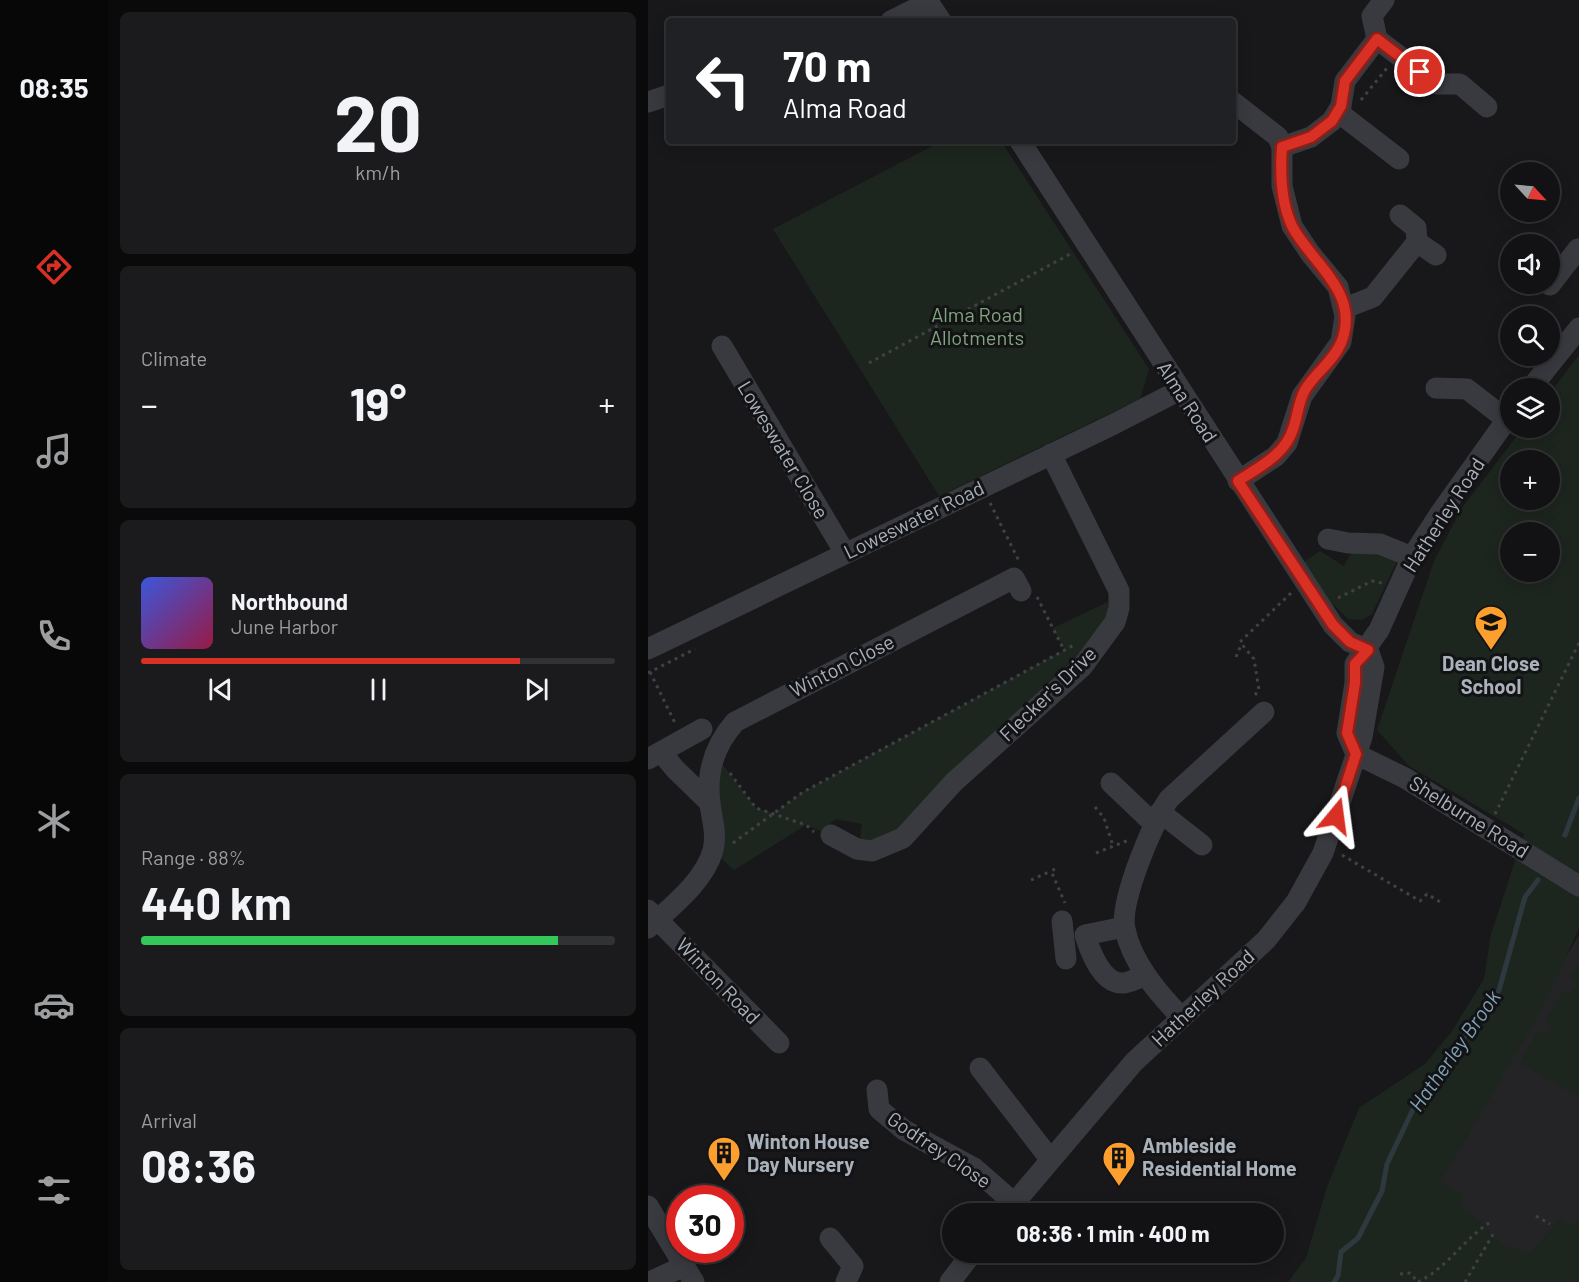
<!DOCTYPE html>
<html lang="en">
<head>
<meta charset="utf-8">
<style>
	:root { --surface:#121214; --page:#1b1b1d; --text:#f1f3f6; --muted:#9c9ea0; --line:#313234; --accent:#d93025 }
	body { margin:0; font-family:Barlow,sans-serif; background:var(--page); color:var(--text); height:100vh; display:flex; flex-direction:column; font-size:22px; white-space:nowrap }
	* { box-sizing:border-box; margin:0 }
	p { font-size:20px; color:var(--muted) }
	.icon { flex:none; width:33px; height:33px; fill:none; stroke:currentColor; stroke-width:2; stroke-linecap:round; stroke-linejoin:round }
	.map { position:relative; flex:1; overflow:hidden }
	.sheet { display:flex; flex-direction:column; gap:12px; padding:12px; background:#0a0a0b; width:540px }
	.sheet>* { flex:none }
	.hud { position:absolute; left:18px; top:18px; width:570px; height:126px; border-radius:6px; box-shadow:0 3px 15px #0003,0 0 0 2px var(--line); background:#202124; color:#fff; overflow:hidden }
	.needle { width:39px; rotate:116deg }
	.tools { position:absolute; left:852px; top:162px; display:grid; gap:12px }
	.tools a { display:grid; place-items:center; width:60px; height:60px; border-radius:50%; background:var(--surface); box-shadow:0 3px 15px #0003,0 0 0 2px var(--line); font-size:30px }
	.speed { position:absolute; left:18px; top:1185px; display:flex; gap:12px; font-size:30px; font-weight:700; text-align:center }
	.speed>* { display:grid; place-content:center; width:78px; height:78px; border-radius:50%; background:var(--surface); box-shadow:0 3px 15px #0003,0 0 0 2px var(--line); line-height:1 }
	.speed .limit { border:9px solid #d22; background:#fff; color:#111 }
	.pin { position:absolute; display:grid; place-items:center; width:51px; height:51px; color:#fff; margin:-26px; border:3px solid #fff; border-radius:50%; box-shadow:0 2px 6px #0007 }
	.me { position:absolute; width:66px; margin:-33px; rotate:16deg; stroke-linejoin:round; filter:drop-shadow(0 0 4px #0008) }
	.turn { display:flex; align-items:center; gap:21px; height:126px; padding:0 18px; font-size:27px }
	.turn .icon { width:78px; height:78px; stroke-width:2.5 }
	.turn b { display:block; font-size:42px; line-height:51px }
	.big { font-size:45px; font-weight:700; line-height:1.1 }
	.sheet .card { flex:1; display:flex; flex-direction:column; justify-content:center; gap:9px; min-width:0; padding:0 21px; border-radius:9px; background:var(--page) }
	.sheet .dial { align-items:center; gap:0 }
	.dial b { font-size:78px; line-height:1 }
	.song { display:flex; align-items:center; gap:18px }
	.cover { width:72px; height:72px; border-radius:9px; background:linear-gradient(135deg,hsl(230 70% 55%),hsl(340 70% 35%)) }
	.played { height:6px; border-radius:3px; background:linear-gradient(90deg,var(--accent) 80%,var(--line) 80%) }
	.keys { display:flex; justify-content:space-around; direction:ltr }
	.heat { display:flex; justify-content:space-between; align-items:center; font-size:33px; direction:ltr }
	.charge { height:9px; border-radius:4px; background:linear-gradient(90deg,#34c759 88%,var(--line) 0) }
	.trip { position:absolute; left:294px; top:1203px; width:342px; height:60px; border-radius:30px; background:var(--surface); box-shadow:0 3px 15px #0003,0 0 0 2px var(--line); font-weight:700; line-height:60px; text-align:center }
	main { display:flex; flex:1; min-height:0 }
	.tab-bar { display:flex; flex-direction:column; width:108px; justify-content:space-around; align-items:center; background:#070708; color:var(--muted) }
	.tab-bar .icon { width:42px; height:42px }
	.tab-bar .active { color:var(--accent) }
	.tab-bar b { font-size:27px; color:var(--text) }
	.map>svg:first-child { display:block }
	.built { fill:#242427 }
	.green { fill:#1d261e; fill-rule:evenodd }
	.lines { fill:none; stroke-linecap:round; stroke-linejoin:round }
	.stream { stroke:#2d393f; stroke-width:5 }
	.path { stroke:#3e4246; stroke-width:3; stroke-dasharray:3 4.5; stroke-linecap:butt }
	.minor { stroke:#393a3f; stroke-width:21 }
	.route-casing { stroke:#8d1f18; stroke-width:15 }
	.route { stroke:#d93025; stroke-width:10 }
	.labels { text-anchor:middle; stroke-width:6; stroke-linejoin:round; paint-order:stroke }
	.park-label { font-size:20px; fill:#81a67f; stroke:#131315 }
	.street-label { font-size:20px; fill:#a9b1bb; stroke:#131315 }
	.poi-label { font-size:20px; font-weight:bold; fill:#a9b1bb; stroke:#131315; text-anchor:start }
	.water-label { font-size:21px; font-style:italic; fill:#7fa3b7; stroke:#131315 }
</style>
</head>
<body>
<main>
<nav class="tab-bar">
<b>08:35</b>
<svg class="icon active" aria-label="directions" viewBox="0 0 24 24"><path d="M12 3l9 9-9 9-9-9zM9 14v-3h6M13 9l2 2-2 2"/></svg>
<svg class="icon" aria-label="music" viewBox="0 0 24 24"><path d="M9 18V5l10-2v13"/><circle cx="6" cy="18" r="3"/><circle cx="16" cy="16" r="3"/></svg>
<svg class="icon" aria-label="phone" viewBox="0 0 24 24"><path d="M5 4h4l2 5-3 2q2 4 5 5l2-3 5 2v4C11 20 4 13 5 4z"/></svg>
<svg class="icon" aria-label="climate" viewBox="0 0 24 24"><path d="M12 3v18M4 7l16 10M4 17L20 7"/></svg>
<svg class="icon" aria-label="car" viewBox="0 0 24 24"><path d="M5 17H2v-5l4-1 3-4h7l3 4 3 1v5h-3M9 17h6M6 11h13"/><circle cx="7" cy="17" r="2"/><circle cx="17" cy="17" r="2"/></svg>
<svg class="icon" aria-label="filters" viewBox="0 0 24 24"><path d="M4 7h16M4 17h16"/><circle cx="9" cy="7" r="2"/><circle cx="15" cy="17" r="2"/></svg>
</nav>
<section class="sheet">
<div class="card dial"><b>20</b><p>km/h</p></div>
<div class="card"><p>Climate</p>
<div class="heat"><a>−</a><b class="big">19°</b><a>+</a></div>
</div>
<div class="card">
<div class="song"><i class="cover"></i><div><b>Northbound</b><p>June Harbor</p></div></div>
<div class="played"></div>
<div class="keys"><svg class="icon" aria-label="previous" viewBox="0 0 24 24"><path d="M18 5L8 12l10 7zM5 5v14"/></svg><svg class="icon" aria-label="pause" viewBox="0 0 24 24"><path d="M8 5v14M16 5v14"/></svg><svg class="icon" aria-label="next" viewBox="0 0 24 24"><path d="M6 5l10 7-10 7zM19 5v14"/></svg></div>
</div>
<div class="card"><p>Range · 88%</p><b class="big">440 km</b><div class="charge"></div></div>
<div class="card"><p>Arrival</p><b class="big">08:36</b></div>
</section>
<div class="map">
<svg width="931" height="1282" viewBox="0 0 931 1282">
	<rect width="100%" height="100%" fill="#18181a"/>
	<path class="built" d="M 931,935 L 931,1282 L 724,1282 L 774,1197 Z"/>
	<g class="green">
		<path d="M 294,141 L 353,141 L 501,369 L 492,399 L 291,496 L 125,229 Z"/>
		<path d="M 931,355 L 931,928 L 895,1007 L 793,1182 L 815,1194 L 815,1210 C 831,1213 839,1233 852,1242 C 860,1247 871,1250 880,1254 L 913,1218 L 925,1226 L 931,1217 L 931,1282 L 640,1282 L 658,1258 L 680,1184 L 711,1108 L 777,1064 L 804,1031 L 836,979 L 843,934 L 876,834 L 761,766 L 729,730 L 786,561 L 814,508 L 875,428 L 902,428 L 902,393 ZM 862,460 L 902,460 L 902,500 L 862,500 ZM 862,532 L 902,532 L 902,572 L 862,572 Z"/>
		<path d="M 719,550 L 749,561 L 724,614 L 714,620 L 700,619 L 683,602 L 656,562 L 672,551 L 696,566 L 704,551 Z"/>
		<path d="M 460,602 L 460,614 L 427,664 L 267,821 L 229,841 L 212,839 L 214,824 L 188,819 L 173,831 L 158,825 L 86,870 L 65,851 L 66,753 L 108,808 L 126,813 L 155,792 L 416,650 L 405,628 Z"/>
		<path d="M 931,962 L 931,1097 L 872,1063 L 890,1030 L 899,1035 L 904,1028 L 897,1023 L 915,990 L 923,994 L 929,984 L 921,979 Z"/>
	</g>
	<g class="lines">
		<g class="stream">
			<path d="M 917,835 L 931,798"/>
			<path d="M 686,1282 L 690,1276 L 693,1252 L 710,1238 L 734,1191 L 739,1164 L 768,1103 L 851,990 L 877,897 L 890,880"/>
		</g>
		<g class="path">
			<path d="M 713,100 L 739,68"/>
			<path d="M 221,363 L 424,253"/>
			<path d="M 342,503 L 371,561"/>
			<path d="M 389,597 L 416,650"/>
			<path d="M 690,598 L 724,581 L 734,583"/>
			<path d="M 588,657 L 593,645"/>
			<path d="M 2,672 L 27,723"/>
			<path d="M 0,673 L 47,649"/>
			<path d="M 607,695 L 611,690 L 606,659 L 592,642 L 643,593"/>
			<path d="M 82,773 L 108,808 L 158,825 L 166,832"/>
			<path d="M 447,807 L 456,818 L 465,846"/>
			<path d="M 847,814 L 931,643"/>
			<path d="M 85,843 L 155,792 L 426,645"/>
			<path d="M 448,853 L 481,840"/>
			<path d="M 694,855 L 772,901 L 779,894 L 794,903"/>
			<path d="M 407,869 L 403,871 L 417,903"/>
			<path d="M 383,880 L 403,871"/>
			<path d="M 888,1216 L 902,1224"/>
			<path d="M 752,1274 L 762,1273 L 770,1282"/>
			<path d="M 770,1282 C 799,1268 815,1240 841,1223"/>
			<path d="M 817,1282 L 847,1231"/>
		</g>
		<g class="minor">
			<path d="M 279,0 L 293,21"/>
			<path d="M 243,21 L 281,2"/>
			<path d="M 729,39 L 788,84 L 812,84 L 839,107"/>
			<path d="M 0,102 L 21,95"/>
			<path d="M 585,102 L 630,137 L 634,147 L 634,186 L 644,226 L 662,253 L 690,287 L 697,316 L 693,342 L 654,396 L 639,443 L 628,456 L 590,481"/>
			<path d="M 690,112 L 751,159"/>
			<path d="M 372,141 L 685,625 L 702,642 L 720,650"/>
			<path d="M 634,147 L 663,137 L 684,121 L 693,106 L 697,81 L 729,39 L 724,16 L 736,0"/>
			<path d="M 769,242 L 788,255"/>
			<path d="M 902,285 L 930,249"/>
			<path d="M 697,308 L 725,297 L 769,242 L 768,228 L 752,215"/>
			<path d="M 74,346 L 197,553"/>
			<path d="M 788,388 L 819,389 L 859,420"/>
			<path d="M 883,388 L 931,328"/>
			<path d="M 680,539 L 700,543 L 732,544 L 764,557"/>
			<path d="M 0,649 L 466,424 L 532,390"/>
			<path d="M 14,753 L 27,769 L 62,803"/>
			<path d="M 708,754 L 699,733 L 707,683 L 707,664 L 731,630 L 764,557 L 793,512 L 862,415"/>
			<path d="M 708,754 L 757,778 L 931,886"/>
			<path d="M 0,759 L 54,729"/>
			<path d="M 463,783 L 506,824"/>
			<path d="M 512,812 L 554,845"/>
			<path d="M 183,835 L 209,849 L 224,851 L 255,838 L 306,782 L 434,667 L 467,622 L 471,608 L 471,591 L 403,454"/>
			<path d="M 0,910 L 131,1043"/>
			<path d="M 414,921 L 418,959"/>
			<path d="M 476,927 L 437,935 C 442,951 454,985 476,983 C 483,982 491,978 498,975"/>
			<path d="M 0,928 C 22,908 57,881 65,850 C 69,835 64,819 62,804 C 58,772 66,746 87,722 L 366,578 L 373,591"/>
			<path d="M 533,1017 C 510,993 484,963 477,929 C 471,902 505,822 521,799 L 616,712"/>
			<path d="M 332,1068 L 402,1159"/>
			<path d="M 229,1090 L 231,1109 L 256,1130 L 326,1168 L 366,1203"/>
			<path d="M 0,1206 L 46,1282"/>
			<path d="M 357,1214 L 486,1062 L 618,940 L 648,902 L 675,853 L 714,737 L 726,667 L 720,650"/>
			<path d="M 182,1238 L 205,1266 L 198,1282"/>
			<path d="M 2,1282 L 36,1266"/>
			<path d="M 302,1282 L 325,1252"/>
		</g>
	</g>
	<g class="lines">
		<g class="route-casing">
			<path id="route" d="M 688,816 L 708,754 L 699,733 L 707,683 L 707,664 L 720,650 L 702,642 L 685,625 L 590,481 C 611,467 637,455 645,429 C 650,416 650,402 657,390 C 667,373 685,362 693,343 C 713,294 666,265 645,228 C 633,204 632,173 634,147 L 663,137 L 684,121 L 693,106 L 697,81 L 729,39 L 772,72"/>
		</g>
		<use href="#route" class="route"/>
	</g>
	<defs>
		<g id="school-pin" transform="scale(1.725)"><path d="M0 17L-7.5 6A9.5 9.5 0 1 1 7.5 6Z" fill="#fc9f2e" stroke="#131315"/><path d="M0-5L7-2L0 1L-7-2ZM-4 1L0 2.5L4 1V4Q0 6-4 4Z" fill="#111"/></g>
		<g id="building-pin" transform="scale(1.725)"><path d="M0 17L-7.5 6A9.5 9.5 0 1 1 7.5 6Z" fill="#fc9f2e" stroke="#131315"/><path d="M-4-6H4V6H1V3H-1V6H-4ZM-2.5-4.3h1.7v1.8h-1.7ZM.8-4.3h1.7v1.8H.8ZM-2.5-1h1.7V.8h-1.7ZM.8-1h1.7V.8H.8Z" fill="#111"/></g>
	</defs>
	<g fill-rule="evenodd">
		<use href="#school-pin" x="843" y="622"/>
		<use href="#building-pin" x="76" y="1153"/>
		<use href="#building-pin" x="471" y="1158"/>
	</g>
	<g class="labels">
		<g class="park-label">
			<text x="329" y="322">Alma Road<tspan x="329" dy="23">Allotments</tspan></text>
		</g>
		<g class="street-label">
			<text transform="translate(539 402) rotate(57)" y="7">Alma Road</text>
			<text transform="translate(135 450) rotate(59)" y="7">Loweswater Close</text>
			<text transform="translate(796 515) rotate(-57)" y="7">Hatherley Road</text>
			<text transform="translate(266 520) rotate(-26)" y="7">Loweswater Road</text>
			<text transform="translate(194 666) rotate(-27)" y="7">Winton Close</text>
			<text transform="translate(400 694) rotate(-44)" y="7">Flecker's Drive</text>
			<text transform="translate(821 817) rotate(32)" y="7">Shelburne Road</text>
			<text transform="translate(70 981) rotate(46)" y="7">Winton Road</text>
			<text transform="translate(555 998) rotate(-43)" y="7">Hatherley Road</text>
			<text transform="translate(291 1150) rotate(34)" y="7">Godfrey Close</text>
		</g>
		<g class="poi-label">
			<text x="843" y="671" text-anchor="middle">Dean Close<tspan x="843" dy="23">School</tspan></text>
			<text x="99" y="1149">Winton House<tspan x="99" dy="23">Day Nursery</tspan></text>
			<text x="494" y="1153">Ambleside<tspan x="494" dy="23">Residential Home</tspan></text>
		</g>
		<g class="water-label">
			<text transform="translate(807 1051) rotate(-55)" y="7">Hatherley Brook</text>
		</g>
	</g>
</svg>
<div class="tools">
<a><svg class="needle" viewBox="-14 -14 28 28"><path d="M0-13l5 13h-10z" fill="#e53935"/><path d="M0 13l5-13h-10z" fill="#9c9ea0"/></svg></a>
<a><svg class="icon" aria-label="sound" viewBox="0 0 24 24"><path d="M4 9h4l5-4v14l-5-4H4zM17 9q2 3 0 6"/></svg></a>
<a><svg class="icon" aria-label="search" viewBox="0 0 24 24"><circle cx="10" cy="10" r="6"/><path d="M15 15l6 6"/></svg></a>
<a><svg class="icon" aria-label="layers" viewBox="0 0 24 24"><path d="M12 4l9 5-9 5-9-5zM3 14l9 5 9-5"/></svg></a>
<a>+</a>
<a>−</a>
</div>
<div class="speed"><div class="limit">30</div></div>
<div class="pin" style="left:772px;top:72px;background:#d93025"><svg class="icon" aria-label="arrive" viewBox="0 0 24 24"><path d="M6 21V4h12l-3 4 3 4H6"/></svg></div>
<svg class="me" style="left:688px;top:816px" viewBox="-20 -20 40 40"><path d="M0-17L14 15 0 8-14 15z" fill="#d93025" stroke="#fff" stroke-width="4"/></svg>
<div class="trip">08:36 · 1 min · 400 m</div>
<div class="hud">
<div class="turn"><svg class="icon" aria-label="left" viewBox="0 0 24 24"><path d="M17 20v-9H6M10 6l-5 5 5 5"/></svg><div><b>70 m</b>Alma Road</div></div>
</div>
</div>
</main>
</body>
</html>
